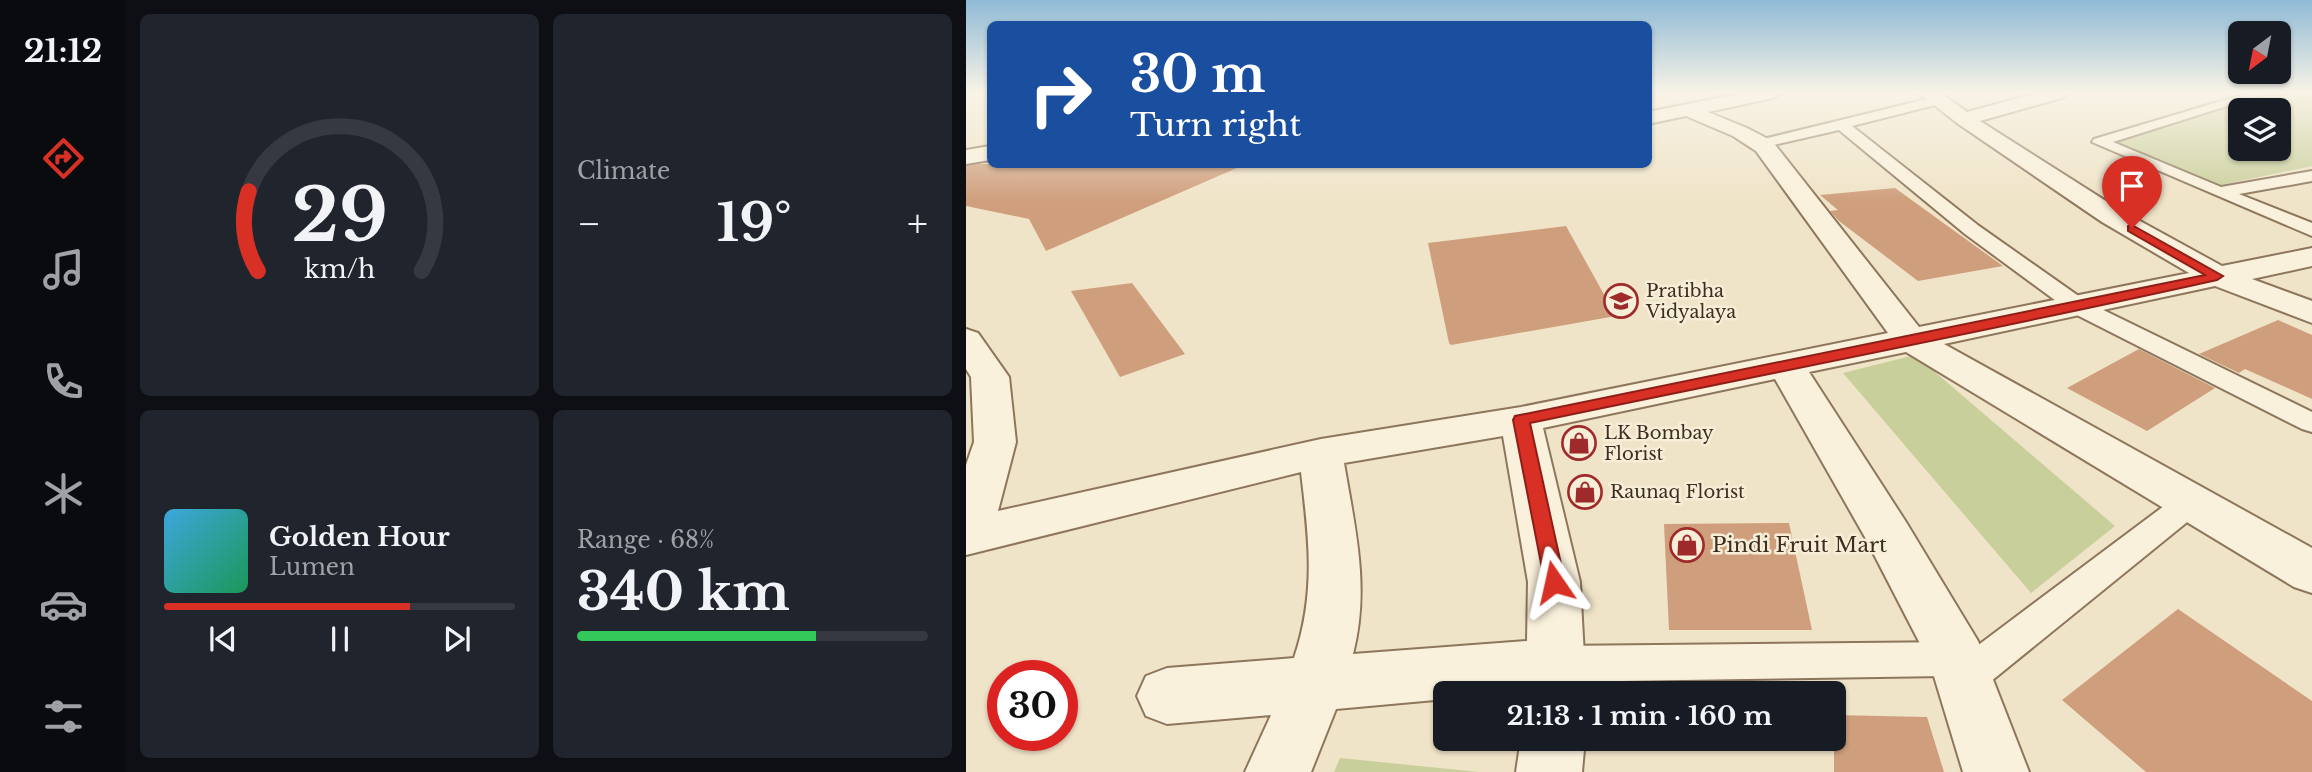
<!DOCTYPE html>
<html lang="en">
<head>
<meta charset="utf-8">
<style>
	:root { --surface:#171b24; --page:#20242c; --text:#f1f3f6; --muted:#9ea1a6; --line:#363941; --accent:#d93025 }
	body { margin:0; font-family:"Libre Baskerville",serif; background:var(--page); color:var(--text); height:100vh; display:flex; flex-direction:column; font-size:26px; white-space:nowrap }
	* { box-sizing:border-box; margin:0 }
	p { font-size:23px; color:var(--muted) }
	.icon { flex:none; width:38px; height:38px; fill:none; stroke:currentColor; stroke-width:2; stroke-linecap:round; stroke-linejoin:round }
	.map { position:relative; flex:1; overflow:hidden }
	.details { display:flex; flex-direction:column; gap:14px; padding:14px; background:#0d0f14; width:840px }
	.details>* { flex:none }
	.hud { position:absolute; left:21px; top:21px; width:665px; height:147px; border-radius:10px; box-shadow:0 2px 5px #0004; background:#1a4fa0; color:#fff; overflow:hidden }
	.needle { width:46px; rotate:212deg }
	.controls { position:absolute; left:1262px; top:21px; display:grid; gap:14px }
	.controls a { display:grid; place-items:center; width:63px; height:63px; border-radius:10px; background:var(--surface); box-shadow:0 2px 5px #0004; font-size:35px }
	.speed { position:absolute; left:21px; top:660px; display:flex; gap:14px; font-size:35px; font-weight:700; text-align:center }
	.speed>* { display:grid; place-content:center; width:91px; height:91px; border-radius:50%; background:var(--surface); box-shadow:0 2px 5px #0004; line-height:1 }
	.speed .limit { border:10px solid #d22; background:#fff; color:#111 }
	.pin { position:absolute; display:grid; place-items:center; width:60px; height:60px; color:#fff; margin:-72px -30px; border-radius:50% 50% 50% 0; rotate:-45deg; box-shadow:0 0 7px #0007 }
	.pin .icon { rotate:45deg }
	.me { position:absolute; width:77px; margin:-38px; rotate:349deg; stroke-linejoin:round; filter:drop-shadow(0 0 5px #0008) }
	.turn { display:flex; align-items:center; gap:24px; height:147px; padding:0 28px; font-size:32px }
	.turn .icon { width:91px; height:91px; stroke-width:2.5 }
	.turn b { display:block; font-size:49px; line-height:60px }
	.big { font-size:52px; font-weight:800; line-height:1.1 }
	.details .tile { flex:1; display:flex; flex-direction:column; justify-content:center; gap:10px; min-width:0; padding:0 24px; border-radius:10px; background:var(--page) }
	.details .dial { align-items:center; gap:0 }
	.dial svg { height:182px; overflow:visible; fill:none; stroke:var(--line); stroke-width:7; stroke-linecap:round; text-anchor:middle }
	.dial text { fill:var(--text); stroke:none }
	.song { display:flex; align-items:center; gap:21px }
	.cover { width:84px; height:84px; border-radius:10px; background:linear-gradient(135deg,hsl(200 70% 55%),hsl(150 70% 35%)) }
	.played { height:7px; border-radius:4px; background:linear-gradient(90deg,var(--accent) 70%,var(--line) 70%) }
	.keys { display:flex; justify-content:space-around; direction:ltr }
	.heat { display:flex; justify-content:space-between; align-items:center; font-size:38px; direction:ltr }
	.charge { height:10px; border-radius:5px; background:linear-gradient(90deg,#34c759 68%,var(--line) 0) }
	.details .tiles { flex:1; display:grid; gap:14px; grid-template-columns:repeat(2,1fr) }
	.trip { position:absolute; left:467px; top:681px; width:413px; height:70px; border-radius:10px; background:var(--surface); box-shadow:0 2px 5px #0004; font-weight:800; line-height:70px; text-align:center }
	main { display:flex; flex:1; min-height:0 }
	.tab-bar { display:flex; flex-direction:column; width:126px; justify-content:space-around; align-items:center; background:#090b0e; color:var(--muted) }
	.tab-bar .icon { width:49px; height:49px }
	.tab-bar .selected { color:var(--accent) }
	.tab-bar b { font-size:32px; color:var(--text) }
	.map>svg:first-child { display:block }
	.green { fill:#c9cf9b; fill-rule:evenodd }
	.building { fill:#cf9f7d }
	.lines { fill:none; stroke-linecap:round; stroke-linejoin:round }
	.service-casing { stroke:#8d765c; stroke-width:4 }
	.minor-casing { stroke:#8d765c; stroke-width:4 }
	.service { fill:#faf1dc; fill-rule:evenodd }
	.minor { fill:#faf1dc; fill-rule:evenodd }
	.route { fill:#d93025; stroke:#8d1f18; stroke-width:2 }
	.labels { text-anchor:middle; stroke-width:5; stroke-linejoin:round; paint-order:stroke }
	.poi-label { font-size:18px; fill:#3d2e20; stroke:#f7eed8; text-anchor:start }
	.near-poi-label { font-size:21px; fill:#3d2e20; stroke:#f7eed8; text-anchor:start }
</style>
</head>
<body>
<main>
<nav class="tab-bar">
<b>21:12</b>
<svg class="icon selected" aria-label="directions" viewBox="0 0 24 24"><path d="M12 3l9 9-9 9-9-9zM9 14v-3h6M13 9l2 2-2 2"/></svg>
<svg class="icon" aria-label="music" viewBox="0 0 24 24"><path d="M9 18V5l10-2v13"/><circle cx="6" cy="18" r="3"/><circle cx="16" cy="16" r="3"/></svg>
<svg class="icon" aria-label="phone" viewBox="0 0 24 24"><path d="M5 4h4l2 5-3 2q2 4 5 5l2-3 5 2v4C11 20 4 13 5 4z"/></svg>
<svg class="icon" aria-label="climate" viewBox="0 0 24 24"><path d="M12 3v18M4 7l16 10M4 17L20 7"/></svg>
<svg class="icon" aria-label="car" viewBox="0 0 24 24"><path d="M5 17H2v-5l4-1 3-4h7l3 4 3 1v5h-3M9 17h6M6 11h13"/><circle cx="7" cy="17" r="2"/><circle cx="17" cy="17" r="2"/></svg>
<svg class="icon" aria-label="filters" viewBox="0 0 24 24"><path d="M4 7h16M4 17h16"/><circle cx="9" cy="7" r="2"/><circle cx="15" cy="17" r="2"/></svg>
</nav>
<section class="details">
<div class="tiles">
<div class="tile dial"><svg viewBox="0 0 100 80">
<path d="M14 69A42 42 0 1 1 86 69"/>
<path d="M14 69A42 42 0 0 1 10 34" stroke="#d93025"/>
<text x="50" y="56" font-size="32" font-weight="700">29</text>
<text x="50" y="72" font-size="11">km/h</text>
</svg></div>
<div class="tile"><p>Climate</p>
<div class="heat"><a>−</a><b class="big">19°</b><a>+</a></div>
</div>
<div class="tile">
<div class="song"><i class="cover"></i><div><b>Golden Hour</b><p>Lumen</p></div></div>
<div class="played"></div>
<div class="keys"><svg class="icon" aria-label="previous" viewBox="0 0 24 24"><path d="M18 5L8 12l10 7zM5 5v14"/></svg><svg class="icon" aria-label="pause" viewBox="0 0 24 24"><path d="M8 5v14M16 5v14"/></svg><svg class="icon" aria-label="next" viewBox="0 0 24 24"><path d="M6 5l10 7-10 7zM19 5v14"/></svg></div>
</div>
<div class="tile"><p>Range · 68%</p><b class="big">340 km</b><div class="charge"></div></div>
</div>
</section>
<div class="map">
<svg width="1346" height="772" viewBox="0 0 1346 772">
	<rect width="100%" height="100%" fill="#f0e4c8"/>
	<g class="green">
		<path d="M 1307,93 L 1346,93 L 1346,166 L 1250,186 L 1147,143 ZM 1274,110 L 1312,110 L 1312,149 L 1274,149 Z"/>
		<path d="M 949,355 L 1149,526 L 1065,593 L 877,373 Z"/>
		<path d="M 374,758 L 513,772 L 368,772 Z"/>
	</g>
	<g class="building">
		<path d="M 13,164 L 280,164 L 80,251 L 63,219 L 0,206 L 0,166 Z"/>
		<path d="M 929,188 L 1037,266 L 952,281 L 873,221 L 864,211 L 872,210 L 854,195 Z"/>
		<path d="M 600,226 L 650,316 L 485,345 L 483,343 L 462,243 Z"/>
		<path d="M 166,283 L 219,354 L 154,377 L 105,291 Z"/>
		<path d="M 1312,320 L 1346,335 L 1346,399 L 1279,369 L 1273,373 L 1233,354 Z"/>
		<path d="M 1173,349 L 1249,388 L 1181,431 L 1101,388 Z"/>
		<path d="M 823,523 L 846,630 L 703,630 L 698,524 Z"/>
		<path d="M 1212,609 L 1346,701 L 1346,772 L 1180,772 L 1096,700 Z"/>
		<path d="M 868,715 L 961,717 L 978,772 L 868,772 Z"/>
	</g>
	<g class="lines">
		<g class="service-casing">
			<g id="service">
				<path d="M 1282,93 L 1302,93 L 1147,142 L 1255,187 L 1346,171 L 1346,181 L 1273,194 L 1346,223 L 1346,236 L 1126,142 L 1128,139 Z"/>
				<path d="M 973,96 L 979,100 L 977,103 L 886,126 L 1013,226 L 1121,302 L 1346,412 L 1346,432 L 1336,429 L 1105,312 L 999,234 L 873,130 L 794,148 L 787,144 L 789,141 Z"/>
				<path d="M 1225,491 L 1236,494 L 1241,502 L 1236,510 L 1013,691 L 999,696 L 985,691 L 980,676 L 591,682 L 577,676 L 571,664 L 577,652 L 591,646 L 992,642 L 1007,649 L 1214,494 Z"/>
			</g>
		</g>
		<g class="minor-casing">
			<g id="minor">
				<path d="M 777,93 L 816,93 L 807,98 L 742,112 L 781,128 L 806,141 L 953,327 L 1223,273 L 1136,222 L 991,123 L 953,93 L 974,93 L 1001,112 L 1071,93 L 1102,93 L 1099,97 L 1014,121 L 1154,210 L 1256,266 L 1346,248 L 1346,266 L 1286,279 L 1346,301 L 1346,323 L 1249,286 L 978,344 L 1346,548 L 1346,593 L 1328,587 L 940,352 L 843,372 L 940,522 L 1012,641 L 1063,772 L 997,772 L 964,663 L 900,539 L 809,379 L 577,428 L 614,582 L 620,693 L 480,693 L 480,699 L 370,709 L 345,772 L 279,772 L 305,715 L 201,724 L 180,716 L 171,696 L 180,676 L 201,668 L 328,658 C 350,593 343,539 335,472 L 0,555 L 0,465 L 8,442 L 5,377 L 0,369 L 0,329 L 12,333 L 43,377 L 50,442 L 32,511 L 355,439 L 555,407 L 922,333 L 790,151 L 767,136 L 720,116 L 682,124 L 682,112 ZM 537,436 L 562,582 L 561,641 L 387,654 C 404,588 389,528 378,463 Z"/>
				<path d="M 24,146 L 24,160 L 0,164 L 0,150 Z"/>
				<path d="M 555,738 L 619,738 L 616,772 L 550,772 Z"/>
			</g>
		</g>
		<use href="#service" class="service"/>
		<use href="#minor" class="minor"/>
	</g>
	<linearGradient id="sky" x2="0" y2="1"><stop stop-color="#8fbad6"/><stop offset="0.46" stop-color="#f8f3e6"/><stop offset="1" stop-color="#f8f3e6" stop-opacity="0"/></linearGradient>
	<rect width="1346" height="201" fill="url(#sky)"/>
	<path class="route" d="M 1166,225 L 1257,276 L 1251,280 C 1023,331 793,375 564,423 L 599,582 L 595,589 L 588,591 L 580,589 L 547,420 L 549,416 L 1239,275 L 1162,231 L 1162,226 Z"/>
	<defs>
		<g id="school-ring" transform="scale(1.75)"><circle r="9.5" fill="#f7eed8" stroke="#9e2a2b" stroke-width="1.5"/><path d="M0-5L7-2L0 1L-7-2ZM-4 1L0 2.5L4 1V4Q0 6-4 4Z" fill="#9e2a2b"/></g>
		<g id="shop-ring" transform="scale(1.75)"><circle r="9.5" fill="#f7eed8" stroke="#9e2a2b" stroke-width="1.5"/><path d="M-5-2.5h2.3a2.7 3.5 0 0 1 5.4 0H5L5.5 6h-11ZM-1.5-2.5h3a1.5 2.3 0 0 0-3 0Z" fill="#9e2a2b"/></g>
	</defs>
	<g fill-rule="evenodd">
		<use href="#school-ring" x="655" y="301"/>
		<use href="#shop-ring" x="613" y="443"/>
		<use href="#shop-ring" x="619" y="492"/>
		<use href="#shop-ring" x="721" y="545"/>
	</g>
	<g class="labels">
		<g class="poi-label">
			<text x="680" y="297">Pratibha<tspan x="680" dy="21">Vidyalaya</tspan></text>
			<text x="638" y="439">LK Bombay<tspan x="638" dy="21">Florist</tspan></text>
			<text x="644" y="498">Raunaq Florist</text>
		</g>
		<g class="near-poi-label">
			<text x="746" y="552">Pindi Fruit Mart</text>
		</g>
	</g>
</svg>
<div class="controls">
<a><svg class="needle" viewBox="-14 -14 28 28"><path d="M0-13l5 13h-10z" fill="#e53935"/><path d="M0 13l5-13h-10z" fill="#9ea1a6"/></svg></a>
<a><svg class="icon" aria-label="layers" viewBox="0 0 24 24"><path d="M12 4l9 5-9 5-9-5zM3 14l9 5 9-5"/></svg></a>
</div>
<div class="speed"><div class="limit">30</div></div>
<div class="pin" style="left:1166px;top:228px;background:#d93025"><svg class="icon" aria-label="arrive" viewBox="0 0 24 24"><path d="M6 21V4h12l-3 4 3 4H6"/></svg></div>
<svg class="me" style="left:588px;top:582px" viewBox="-20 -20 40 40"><path d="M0-17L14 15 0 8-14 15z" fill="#d93025" stroke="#fff" stroke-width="4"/></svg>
<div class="trip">21:13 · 1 min · 160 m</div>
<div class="hud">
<div class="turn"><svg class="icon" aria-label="right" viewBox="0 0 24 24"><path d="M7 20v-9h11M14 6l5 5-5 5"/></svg><div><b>30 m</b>Turn right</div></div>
</div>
</div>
</main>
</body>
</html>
